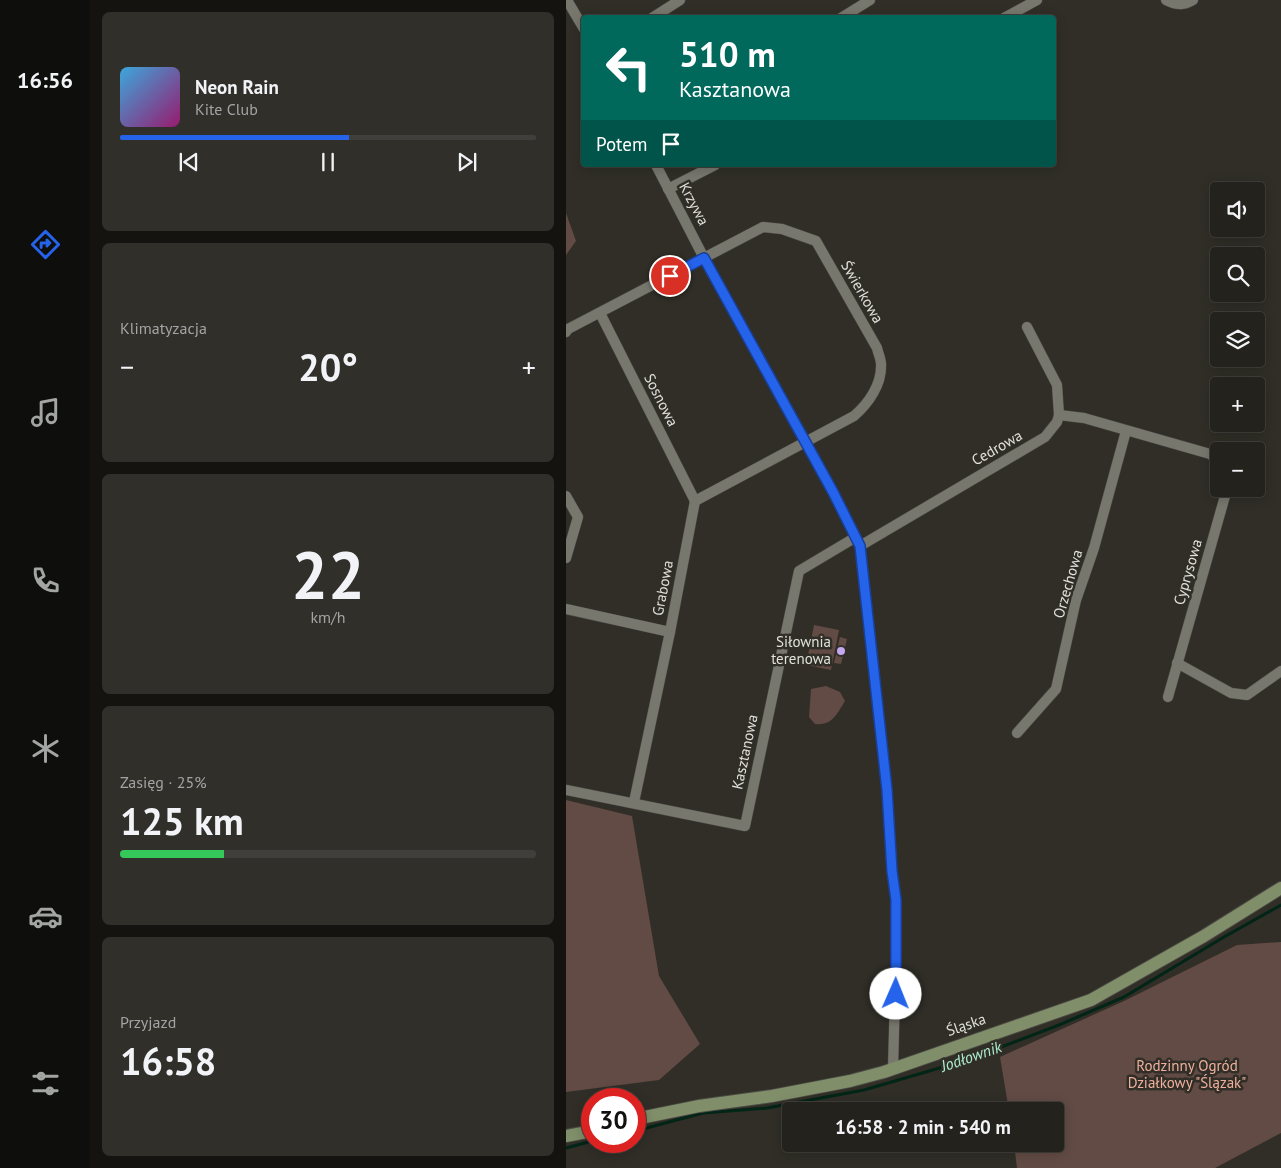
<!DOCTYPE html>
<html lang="pl">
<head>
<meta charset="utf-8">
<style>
	:root { --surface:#24221d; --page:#302f2a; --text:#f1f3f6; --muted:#a3a4a4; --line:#413f3b; --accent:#2563eb }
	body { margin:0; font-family:"PT Sans",sans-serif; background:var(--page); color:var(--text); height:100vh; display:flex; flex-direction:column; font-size:19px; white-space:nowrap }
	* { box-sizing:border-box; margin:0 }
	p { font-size:16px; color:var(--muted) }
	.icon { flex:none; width:28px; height:28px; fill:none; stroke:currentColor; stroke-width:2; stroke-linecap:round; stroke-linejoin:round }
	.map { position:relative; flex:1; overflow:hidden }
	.panel { display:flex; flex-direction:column; gap:12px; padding:12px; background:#141310; width:476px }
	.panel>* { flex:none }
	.top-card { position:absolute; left:15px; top:15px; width:475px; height:152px; border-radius:5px; box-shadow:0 2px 12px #0003,0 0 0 1px var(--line); background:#00695c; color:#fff; overflow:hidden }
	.fabs { position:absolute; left:644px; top:182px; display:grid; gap:10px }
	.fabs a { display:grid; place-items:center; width:55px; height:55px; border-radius:5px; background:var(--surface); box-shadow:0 2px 12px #0003,0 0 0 1px var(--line); font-size:25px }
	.speed { position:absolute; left:15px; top:1088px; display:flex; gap:10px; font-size:25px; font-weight:700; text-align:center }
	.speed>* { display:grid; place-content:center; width:65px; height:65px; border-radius:50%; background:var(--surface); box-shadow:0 2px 12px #0003,0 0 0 1px var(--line); line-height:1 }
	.speed .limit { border:8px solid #d22; background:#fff; color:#111 }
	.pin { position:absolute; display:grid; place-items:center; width:42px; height:42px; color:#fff; margin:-21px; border:2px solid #fff; border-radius:50%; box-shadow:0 1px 5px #0007 }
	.me { position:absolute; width:55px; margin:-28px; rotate:1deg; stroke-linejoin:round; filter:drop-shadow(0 0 4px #0008) }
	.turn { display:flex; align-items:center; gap:18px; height:105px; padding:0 15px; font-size:22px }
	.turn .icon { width:65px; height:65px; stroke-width:2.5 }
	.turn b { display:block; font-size:35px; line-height:42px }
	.then { display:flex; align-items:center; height:48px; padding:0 15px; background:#0003; gap:10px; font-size:19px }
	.big { font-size:38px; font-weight:700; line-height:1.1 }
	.panel .card { flex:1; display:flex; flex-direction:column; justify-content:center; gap:8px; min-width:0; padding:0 18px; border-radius:8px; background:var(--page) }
	.panel .dial { align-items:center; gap:0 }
	.dial b { font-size:65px; line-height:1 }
	.song { display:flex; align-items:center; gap:15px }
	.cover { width:60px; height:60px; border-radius:8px; background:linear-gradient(135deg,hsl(200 70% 55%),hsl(320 70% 35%)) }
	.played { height:5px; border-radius:2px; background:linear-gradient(90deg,var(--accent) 55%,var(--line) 55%) }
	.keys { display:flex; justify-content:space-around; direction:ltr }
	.heat { display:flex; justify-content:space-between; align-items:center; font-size:28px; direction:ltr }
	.charge { height:8px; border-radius:4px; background:linear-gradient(90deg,#34c759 25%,var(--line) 0) }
	.trip { position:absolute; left:216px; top:1102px; width:282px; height:50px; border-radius:5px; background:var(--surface); box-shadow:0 2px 12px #0003,0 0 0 1px var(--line); font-weight:700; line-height:50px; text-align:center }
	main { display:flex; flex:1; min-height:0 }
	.menu { display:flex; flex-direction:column; width:90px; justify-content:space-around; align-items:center; background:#0e0e0c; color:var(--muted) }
	.menu .icon { width:35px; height:35px }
	.menu .selected { color:var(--accent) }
	.menu b { font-size:22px; color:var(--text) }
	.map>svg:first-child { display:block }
	.green { fill:#624b45 }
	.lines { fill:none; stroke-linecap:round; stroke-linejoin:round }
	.stream { stroke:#012516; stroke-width:3 }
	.street-casing { stroke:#4c4b45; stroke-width:11 }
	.secondary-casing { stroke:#4c4b45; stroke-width:14 }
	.street { stroke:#78776e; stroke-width:10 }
	.secondary { stroke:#808f69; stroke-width:12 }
	.route-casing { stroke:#184099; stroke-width:12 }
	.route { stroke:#2563eb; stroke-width:9 }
	.poi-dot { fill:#c4a7f1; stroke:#302e27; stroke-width:2 }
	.labels { text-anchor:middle; stroke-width:5; stroke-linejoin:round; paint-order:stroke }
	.street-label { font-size:15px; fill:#e1e0db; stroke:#302e27 }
	.poi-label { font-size:15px; fill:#e1e0db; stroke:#302e27; text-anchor:end }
	.park-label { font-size:15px; fill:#f0b09d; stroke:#302e27 }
	.water-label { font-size:16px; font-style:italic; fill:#abeccc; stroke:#302e27 }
</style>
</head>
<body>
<main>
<nav class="menu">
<b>16:56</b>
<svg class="icon selected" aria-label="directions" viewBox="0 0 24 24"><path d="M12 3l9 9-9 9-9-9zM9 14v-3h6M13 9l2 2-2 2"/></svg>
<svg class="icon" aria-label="music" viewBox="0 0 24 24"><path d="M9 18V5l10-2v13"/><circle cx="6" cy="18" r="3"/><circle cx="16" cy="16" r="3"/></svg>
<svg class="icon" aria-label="phone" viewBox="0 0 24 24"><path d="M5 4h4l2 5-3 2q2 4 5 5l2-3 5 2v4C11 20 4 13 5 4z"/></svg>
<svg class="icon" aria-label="climate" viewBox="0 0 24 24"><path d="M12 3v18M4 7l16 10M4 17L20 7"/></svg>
<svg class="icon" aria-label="car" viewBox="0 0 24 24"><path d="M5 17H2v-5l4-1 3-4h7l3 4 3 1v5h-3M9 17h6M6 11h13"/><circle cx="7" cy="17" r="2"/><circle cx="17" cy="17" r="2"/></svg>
<svg class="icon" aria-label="filters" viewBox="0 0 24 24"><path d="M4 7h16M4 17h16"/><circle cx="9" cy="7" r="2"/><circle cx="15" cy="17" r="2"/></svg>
</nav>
<section class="panel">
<div class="card">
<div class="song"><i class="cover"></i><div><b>Neon Rain</b><p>Kite Club</p></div></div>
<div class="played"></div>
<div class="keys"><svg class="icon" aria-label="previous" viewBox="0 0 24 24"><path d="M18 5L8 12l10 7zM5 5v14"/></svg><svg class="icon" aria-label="pause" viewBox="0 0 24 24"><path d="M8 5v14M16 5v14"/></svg><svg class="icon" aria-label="next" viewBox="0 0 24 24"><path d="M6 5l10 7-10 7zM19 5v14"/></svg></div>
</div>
<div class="card"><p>Klimatyzacja</p>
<div class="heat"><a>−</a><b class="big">20°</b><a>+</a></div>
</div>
<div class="card dial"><b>22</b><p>km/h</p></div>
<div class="card"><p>Zasięg · 25%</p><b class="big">125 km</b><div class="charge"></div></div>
<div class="card"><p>Przyjazd</p><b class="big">16:58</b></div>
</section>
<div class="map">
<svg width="715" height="1168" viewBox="0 0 715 1168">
	<rect width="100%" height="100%" fill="#302e27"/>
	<g class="green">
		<path d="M 0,213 L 10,241 L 0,255 Z"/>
		<path d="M 248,625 L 273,630 L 265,670 L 240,665 Z"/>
		<path d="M 274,637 L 281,639 L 275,664 L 268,663 Z"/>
		<path d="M 260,686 L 274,692 L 279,701 C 271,714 266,726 249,724 L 243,717 L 245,689 Z"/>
		<path d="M 0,800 L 66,816 L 93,976 L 134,1044 L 93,1080 L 0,1092 Z"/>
		<path d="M 715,942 L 715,1133 L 649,1168 L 451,1168 L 448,1144 L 490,1144 L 490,1111 L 443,1111 L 434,1057 L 558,1001 L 671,945 Z"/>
	</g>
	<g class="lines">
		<g class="stream">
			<path d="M 69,1131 L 137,1113 L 201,1108 L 298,1090 L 401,1060 L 493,1025 L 558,997 L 658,937 L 715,905"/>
			<path d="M 0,1148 L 26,1141"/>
		</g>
		<g class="street-casing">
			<g id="street">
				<path d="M 1,0 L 18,29"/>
				<path d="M 600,0 C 610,5 617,6 627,0"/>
				<path d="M 86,18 L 114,0"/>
				<path d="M 275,18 L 304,0"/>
				<path d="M 438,18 L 471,0"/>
				<path d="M 90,165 L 138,258 L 267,492 L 294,546 L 321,790 L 326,871 L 330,899 L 330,959 L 327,1068"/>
				<path d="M 102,189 L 149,165"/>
				<path d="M 34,313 L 129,501"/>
				<path d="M 0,332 L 2,329 L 197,227 L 216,229 L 250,241 L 311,348 C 312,353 315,359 315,364 C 316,384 303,403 288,416 L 129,501"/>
				<path d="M 493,415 L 518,418 L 644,454 L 652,460"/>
				<path d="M 0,496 L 12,517 L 0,558"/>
				<path d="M 294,546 L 479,437 L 491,422 L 493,415 L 491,385 L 461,327"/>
				<path d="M 0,609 L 104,632"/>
				<path d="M 611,663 L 665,693 L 681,695 L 715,671"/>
				<path d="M 602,697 L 661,489"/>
				<path d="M 451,733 L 490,689 L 510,600 L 528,548 L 560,431"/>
				<path d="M 0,790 L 179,826 L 233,571 L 290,537"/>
				<path d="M 68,802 L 104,632 L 129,501"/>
			</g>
		</g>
		<g class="secondary-casing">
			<g id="secondary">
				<path d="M 69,1119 L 133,1106 L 206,1096 L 284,1081 L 318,1072 L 525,1000 L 638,936 L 715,888"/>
				<path d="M 0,1136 L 26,1131"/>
			</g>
		</g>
		<use href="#street" class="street"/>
		<use href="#secondary" class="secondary"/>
	</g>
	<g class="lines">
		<g class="route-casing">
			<path id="route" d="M 104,276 L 138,258 L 267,492 L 294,546 L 321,790 L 326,871 L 330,900 L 330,994"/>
		</g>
		<use href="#route" class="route"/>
	</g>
	<circle class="poi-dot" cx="275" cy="651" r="5"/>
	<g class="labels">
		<g class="street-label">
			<text transform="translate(128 204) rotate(62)" y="5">Krzywa</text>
			<text transform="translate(296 292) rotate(60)" y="5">Świerkowa</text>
			<text transform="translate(95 400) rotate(63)" y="5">Sosnowa</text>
			<text transform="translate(431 448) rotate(-30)" y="5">Cedrowa</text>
			<text transform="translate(622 572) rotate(-74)" y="5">Cyprysowa</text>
			<text transform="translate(502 584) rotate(-74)" y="5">Orzechowa</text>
			<text transform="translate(97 588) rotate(-79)" y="5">Grabowa</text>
			<text transform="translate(179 752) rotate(-78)" y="5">Kasztanowa</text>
			<text transform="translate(400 1025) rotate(-19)" y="5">Śląska</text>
		</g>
		<g class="poi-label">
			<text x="265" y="647">Siłownia<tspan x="265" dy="17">terenowa</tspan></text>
		</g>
		<g class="park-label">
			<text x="621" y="1071">Rodzinny Ogród<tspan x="621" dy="17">Działkowy "Ślązak"</tspan></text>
		</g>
		<g class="water-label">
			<text transform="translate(405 1056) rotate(-19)" y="6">Jodłownik</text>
		</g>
	</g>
</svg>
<div class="fabs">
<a><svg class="icon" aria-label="sound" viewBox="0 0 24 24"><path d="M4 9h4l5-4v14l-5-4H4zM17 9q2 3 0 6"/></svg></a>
<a><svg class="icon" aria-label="search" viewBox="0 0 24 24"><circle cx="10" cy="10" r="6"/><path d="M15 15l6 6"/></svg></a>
<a><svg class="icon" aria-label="layers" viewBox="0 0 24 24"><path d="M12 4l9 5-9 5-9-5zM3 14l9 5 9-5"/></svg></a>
<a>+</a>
<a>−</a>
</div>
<div class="speed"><div class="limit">30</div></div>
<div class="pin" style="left:104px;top:276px;background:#d93025"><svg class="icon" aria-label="arrive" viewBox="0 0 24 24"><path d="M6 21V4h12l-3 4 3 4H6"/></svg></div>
<svg class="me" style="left:330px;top:994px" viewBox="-20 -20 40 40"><circle r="19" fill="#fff"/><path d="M0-13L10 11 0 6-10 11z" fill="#2563eb"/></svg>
<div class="trip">16:58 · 2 min · 540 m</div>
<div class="top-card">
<div class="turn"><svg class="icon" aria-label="left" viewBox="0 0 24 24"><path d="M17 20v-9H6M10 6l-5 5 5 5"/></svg><div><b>510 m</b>Kasztanowa</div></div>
<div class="then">Potem<svg class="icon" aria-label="arrive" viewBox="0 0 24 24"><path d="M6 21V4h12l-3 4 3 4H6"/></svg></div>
</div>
</div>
</main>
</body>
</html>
